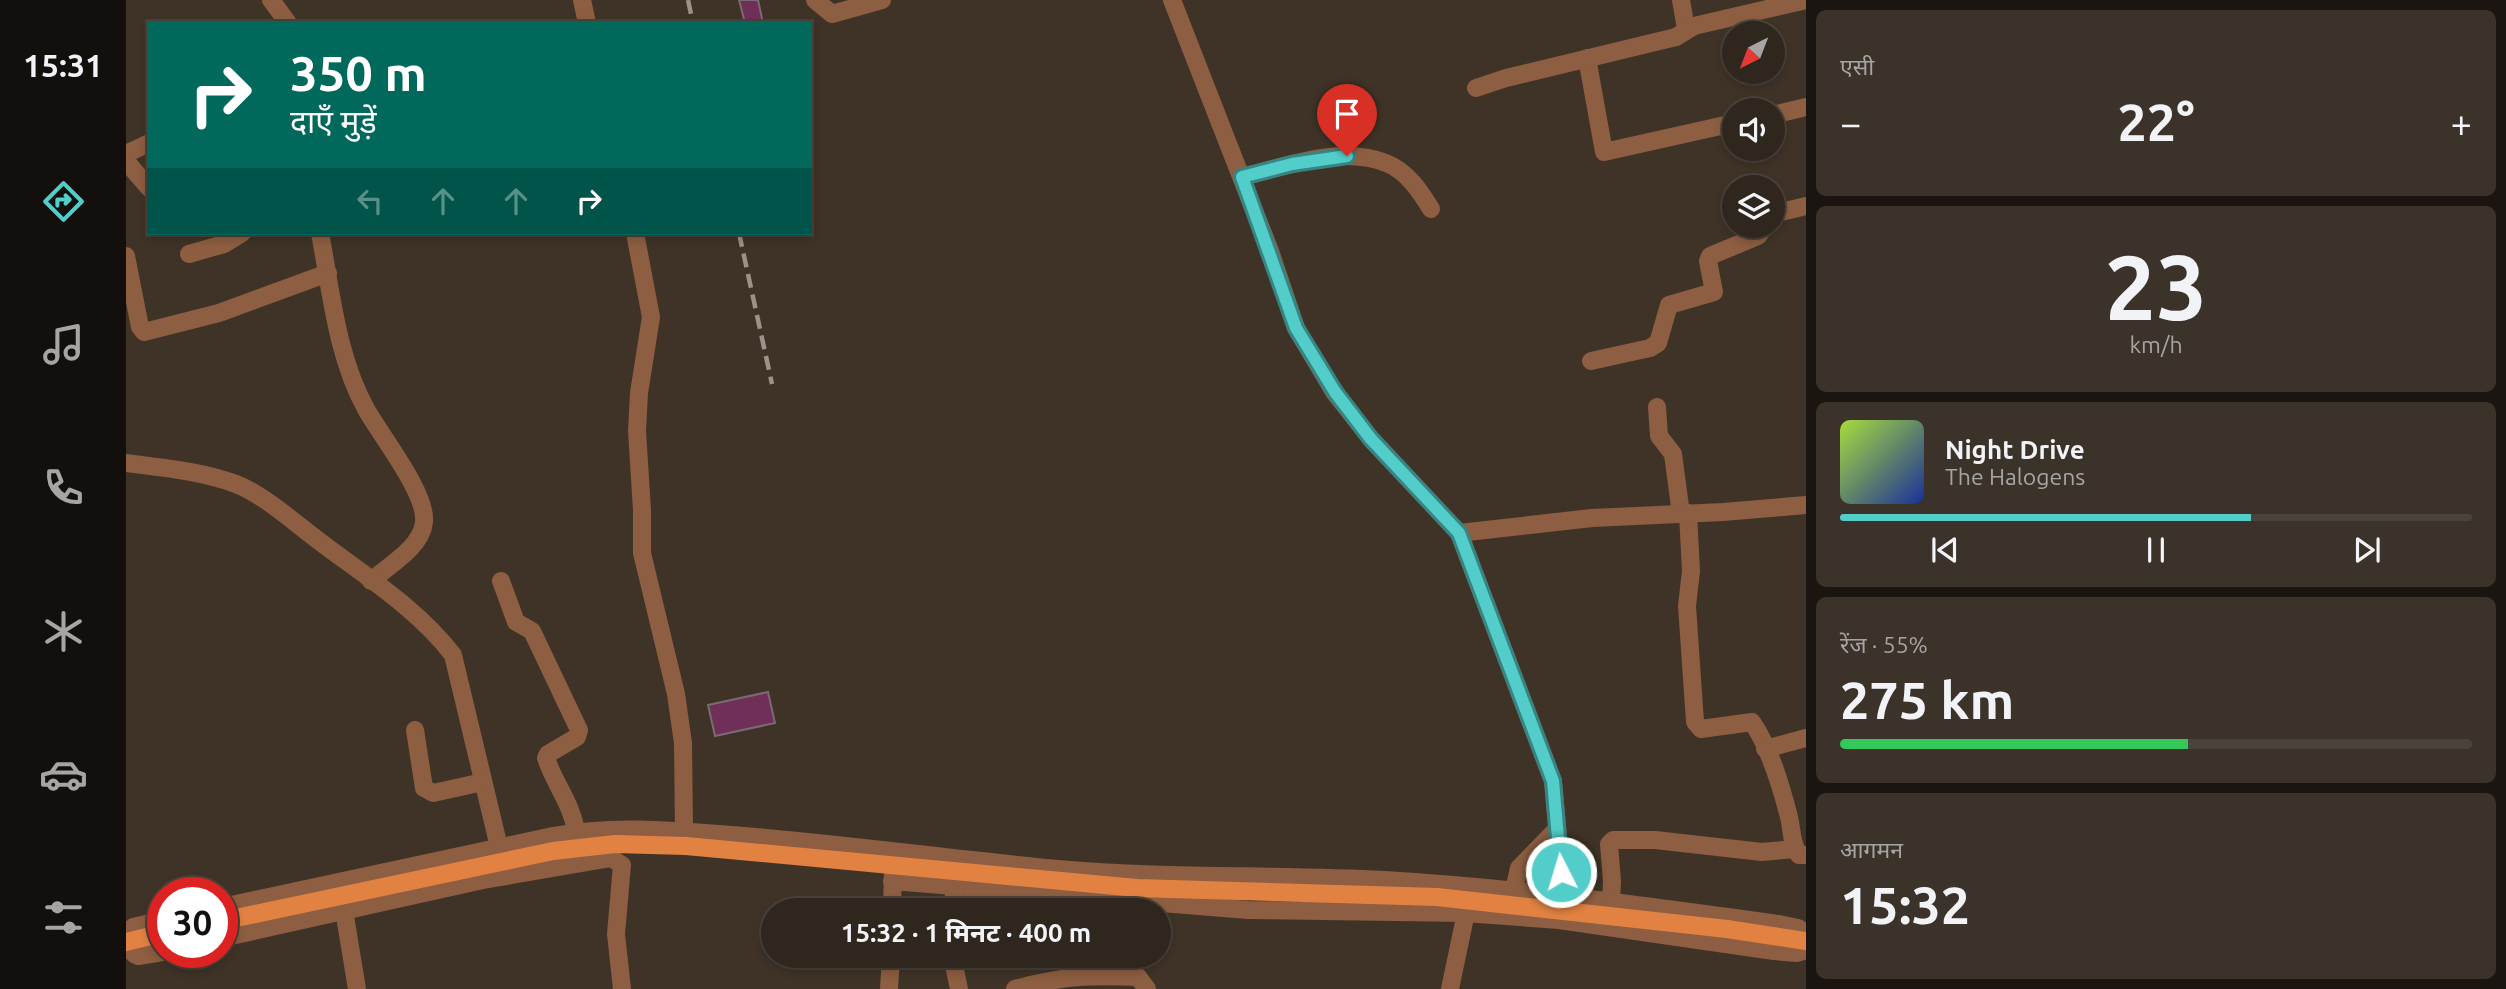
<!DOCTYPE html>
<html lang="hi">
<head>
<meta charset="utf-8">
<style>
	:root { --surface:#2f261d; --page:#3b322a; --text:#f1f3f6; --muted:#a7a5a4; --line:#4a433b; --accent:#53cdc9 }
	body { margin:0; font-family:Ubuntu,"Noto Sans Devanagari",sans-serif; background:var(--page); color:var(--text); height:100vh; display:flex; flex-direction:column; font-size:26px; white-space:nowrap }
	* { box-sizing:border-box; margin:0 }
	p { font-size:23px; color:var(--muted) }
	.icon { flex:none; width:38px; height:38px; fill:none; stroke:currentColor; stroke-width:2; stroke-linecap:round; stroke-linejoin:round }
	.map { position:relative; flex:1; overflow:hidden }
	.drawer { display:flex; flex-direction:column; gap:10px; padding:10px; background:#1a1510; width:700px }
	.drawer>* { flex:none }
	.guide { position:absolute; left:21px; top:21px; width:665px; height:214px; border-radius:0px; box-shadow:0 4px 10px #0003,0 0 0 2px var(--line); background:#00695c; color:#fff; overflow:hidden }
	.needle { width:46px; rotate:222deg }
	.controls { position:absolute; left:1596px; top:21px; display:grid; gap:14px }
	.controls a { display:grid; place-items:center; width:63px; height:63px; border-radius:50%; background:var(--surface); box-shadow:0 4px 10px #0003,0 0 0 2px var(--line); font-size:35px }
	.speed { position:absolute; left:21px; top:877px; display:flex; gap:14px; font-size:35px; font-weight:700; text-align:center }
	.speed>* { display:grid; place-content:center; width:91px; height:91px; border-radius:50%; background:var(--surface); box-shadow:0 4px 10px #0003,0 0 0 2px var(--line); line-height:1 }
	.speed .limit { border:10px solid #d22; background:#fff; color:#111 }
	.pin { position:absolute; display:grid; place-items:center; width:60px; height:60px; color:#fff; margin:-72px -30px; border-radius:50% 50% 50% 0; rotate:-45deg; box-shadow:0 0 7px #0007 }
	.pin .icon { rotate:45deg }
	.me { position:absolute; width:77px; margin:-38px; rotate:355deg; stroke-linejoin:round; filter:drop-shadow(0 0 5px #0008) }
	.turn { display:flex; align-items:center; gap:24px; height:147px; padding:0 28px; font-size:32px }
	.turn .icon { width:91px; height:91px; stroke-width:2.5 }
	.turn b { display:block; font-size:49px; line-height:60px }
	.lanes { display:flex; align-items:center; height:66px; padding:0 28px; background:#0003; justify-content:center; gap:35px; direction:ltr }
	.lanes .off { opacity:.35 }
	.big { font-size:52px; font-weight:700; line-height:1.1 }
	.drawer .card { flex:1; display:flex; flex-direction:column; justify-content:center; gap:10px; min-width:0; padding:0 24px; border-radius:10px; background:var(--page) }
	.drawer .dial { align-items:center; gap:0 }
	.dial b { font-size:91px; line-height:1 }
	.song { display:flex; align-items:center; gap:21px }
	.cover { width:84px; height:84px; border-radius:10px; background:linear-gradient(135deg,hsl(80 70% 55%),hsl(230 70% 35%)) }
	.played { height:7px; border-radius:4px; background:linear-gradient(90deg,var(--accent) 65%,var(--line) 65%) }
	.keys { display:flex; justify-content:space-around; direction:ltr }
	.heat { display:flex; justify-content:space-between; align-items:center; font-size:38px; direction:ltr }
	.charge { height:10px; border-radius:5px; background:linear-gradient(90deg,#34c759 55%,var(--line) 0) }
	.trip { position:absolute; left:635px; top:898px; width:410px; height:70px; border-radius:35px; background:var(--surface); box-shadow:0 4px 10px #0003,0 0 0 2px var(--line); font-weight:700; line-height:70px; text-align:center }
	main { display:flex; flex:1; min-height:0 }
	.tab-bar { display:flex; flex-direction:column; width:126px; justify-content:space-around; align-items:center; background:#130f0c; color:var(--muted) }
	.tab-bar .icon { width:49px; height:49px }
	.tab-bar .active { color:var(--accent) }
	.tab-bar b { font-size:32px; color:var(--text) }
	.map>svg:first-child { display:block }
	.building { fill:#702f59; stroke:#7b6a73; stroke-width:2 }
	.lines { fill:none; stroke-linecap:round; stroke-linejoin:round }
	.minor { stroke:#8d5e41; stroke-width:18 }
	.major { stroke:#e28242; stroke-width:18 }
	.rail { stroke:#9c9289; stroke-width:4.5; stroke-dasharray:14 7; stroke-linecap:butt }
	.major-bridge { stroke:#e28242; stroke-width:18 }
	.route-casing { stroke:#368583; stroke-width:18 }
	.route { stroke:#53cdc9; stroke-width:12 }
</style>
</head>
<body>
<main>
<nav class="tab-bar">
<b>15:31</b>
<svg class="icon active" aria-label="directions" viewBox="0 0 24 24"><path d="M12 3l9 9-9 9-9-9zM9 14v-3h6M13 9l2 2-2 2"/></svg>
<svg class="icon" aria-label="music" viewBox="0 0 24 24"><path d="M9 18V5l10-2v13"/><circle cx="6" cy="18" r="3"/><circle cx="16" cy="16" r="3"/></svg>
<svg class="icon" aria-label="phone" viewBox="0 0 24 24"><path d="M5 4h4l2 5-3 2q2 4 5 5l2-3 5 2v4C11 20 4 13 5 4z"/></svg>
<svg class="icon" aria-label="climate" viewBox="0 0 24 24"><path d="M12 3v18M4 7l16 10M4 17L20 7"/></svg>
<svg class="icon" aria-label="car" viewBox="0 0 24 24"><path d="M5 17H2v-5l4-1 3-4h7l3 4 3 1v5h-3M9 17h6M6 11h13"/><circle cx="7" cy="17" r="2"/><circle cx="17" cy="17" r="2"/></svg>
<svg class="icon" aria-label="filters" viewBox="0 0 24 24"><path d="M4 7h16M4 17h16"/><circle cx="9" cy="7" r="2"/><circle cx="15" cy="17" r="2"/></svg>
</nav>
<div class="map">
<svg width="1680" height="989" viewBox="0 0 1680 989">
	<rect width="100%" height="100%" fill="#3f3327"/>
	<g class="building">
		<path d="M 613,0 L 632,0 L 637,23 L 619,23 Z"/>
		<path d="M 642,692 L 649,723 L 589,736 L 582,705 Z"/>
	</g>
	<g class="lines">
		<g class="minor">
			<path d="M 145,0 L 162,23"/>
			<path d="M 456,0 L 461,23"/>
			<path d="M 689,0 L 706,14 L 756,0"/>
			<path d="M 1046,0 L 1144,251 L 1170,328 L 1208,392 L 1245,439 L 1333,533 L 1427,781 L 1437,894"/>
			<path d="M 1555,0 L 1560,29"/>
			<path d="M 1461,58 L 1478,152 L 1608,123"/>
			<path d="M 1350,88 L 1380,78 L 1550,37 L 1568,26 L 1680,0"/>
			<path d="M 1647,115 L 1680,107"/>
			<path d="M 0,154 L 23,143"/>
			<path d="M 0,161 L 23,188"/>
			<path d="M 1116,177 C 1160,166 1215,145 1260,163 C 1281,171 1294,191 1305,209"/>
			<path d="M 1647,214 L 1680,206"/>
			<path d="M 194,233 C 205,291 211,357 240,409 C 255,436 301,493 298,522 C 296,547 262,566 245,581"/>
			<path d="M 509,233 L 525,317 L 513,393 L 511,431 L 516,510 L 516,553 L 550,694 L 557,743 L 558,831"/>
			<path d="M 63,254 L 98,244 L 116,233"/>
			<path d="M 0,256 L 14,327 L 18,332 L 93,313 L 202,273"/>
			<path d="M 1465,361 L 1524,348 L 1532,343 L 1543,305 L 1588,292 L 1582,261 L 1584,256 L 1632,236 L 1639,226"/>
			<path d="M 1531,407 L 1533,436 L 1547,454 L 1555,514"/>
			<path d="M 0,463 C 38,468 74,471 110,484 C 138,495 169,523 193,541 C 239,576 292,609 327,655 L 373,847"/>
			<path d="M 1562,513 L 1565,571 L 1561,606 L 1569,722 L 1575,729 L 1626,722 C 1644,748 1655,786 1663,817 C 1666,829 1665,844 1673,855 L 1680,855"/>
			<path d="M 1333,533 L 1466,518 L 1597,512 L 1680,505"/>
			<path d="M 375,581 L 390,622 L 406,631 L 453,730 L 451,737 L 422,754 L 420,758 C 429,785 445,802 450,831"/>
			<path d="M 289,730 L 298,788 L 307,793 L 357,782"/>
			<path d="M 1639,749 L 1680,738"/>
			<path d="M 766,881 L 1122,910 L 1339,913 L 1433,920 L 1648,951 L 1671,953 L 1680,950"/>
			<path d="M 1388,890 L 1393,868 L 1431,829"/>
			<path d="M 1485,901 L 1486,882 L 1483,844 L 1487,840 L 1529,840 L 1636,852 L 1669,849"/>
			<path d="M 96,907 L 427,836 C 490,824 554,831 618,836 C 723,845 827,859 932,869 C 1041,879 1150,874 1259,880 C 1392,888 1522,906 1653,924 L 1672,928 L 1680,933"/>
			<path d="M 218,910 L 231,989"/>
			<path d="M 766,910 L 767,870"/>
			<path d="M 826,910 L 829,886"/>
			<path d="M 37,920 L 7,927 C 0,936 0,951 12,956 L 37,952"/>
			<path d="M 96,938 L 357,880 L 485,858 L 496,865 L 490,934 L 496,989"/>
			<path d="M 826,956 L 833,989"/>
			<path d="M 763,989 L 765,956"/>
			<path d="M 889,989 C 935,976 965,975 1012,977 L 1021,989"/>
			<path d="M 1324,989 L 1342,903"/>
		</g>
		<g class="major">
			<path d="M 1601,929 L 1680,941"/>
			<path d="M 0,942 L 37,933"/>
		</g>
		<g class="rail">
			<path d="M 562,0 L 567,23"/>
			<path d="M 613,233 L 646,384"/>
		</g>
		<path class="major-bridge" d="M 96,921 L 427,851 L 489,844 L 560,846 L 1011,888 L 1311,897 L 1601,929"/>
	</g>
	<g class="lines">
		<g class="route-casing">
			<path id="route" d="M 1221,156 L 1166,164 L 1116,177 L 1170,328 L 1209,392 L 1245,439 L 1333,533 L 1427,781 L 1435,872"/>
		</g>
		<use href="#route" class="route"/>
	</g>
</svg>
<div class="controls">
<a><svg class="needle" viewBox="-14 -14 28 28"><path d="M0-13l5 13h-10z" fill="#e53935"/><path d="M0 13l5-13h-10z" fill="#a7a5a4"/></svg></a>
<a><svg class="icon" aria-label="sound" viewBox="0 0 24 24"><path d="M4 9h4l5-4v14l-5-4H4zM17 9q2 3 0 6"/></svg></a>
<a><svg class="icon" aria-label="layers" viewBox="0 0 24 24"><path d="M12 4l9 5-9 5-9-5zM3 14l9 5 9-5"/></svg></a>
</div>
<div class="speed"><div class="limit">30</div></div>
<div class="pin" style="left:1221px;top:156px;background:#d93025"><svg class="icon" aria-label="arrive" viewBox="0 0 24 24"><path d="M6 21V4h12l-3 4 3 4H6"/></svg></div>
<svg class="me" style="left:1435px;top:872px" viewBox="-20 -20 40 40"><circle r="17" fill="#53cdc9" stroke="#fff" stroke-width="3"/><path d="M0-11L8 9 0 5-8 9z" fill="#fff"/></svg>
<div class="trip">15:32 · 1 मिनट · 400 m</div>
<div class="guide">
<div class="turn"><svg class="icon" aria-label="right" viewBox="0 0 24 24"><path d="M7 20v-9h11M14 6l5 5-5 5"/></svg><div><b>350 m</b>दाएँ मुड़ें</div></div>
<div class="lanes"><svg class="icon off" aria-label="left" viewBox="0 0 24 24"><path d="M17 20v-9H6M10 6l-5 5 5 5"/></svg><svg class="icon off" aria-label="ahead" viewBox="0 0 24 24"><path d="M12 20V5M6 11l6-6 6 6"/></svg><svg class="icon off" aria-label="ahead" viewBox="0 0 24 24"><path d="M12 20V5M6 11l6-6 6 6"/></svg><svg class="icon" aria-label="right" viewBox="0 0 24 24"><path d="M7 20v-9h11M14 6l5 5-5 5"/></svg></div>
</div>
</div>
<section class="drawer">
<div class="card"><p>एसी</p>
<div class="heat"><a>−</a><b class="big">22°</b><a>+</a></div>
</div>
<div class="card dial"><b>23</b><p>km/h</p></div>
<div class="card">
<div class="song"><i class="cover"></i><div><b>Night Drive</b><p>The Halogens</p></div></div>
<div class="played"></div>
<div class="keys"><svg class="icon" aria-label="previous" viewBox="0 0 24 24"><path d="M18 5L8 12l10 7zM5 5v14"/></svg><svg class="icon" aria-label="pause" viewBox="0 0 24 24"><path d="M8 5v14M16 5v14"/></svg><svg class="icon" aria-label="next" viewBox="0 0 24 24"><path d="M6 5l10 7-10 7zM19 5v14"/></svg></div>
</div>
<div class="card"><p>रेंज · 55%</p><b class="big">275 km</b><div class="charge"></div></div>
<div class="card"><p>आगमन</p><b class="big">15:32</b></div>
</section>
</main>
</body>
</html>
